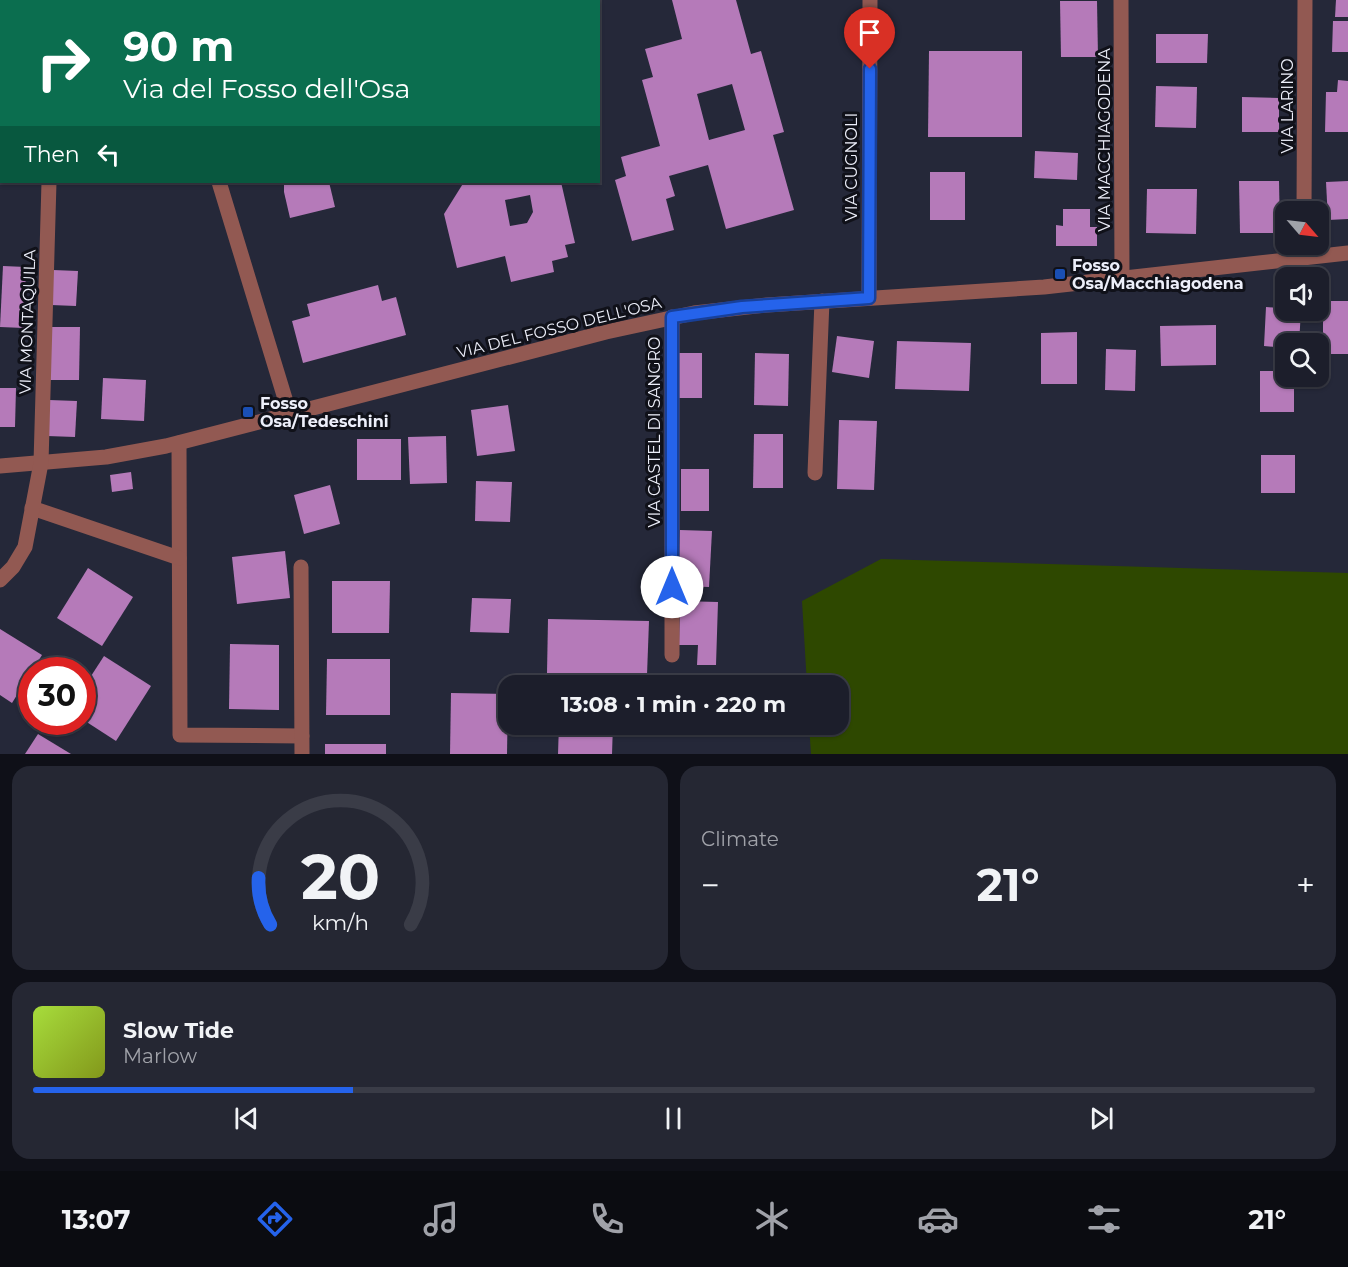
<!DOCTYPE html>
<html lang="en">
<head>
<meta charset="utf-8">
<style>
	:root { --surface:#1c1e2b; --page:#252733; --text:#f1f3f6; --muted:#a0a2a9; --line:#3a3c47; --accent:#2563eb }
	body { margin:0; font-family:Montserrat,sans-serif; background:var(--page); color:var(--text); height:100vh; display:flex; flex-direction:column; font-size:22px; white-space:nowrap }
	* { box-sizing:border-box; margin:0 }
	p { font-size:20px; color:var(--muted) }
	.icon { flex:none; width:33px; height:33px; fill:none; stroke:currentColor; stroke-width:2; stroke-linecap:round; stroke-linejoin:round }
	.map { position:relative; height:754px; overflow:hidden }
	.side { display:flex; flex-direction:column; gap:12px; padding:12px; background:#0f1018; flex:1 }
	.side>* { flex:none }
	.top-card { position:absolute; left:0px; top:0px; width:600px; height:183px; box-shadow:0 2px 4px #0004,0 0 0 2px var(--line); background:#0b6e4f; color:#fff; overflow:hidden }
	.needle { width:39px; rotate:118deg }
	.buttons { position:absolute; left:1275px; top:201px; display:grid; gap:12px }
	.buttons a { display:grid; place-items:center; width:54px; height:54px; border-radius:12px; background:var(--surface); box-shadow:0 2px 4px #0004,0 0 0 2px var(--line); font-size:30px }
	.speed { position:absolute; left:18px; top:657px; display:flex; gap:12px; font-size:30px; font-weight:700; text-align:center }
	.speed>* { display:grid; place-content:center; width:78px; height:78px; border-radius:50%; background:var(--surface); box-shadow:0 2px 4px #0004,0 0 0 2px var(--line); line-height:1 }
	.speed .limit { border:9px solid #d22; background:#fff; color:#111 }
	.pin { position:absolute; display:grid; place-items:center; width:51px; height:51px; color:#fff; margin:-62px -26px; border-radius:50% 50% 50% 0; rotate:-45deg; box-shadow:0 0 6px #0007 }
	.pin .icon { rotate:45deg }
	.me { position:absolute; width:66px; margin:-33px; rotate:0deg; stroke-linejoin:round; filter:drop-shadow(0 0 4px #0008) }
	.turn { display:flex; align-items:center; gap:21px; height:126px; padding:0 24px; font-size:27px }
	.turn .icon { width:78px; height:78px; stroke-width:2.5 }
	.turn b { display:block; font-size:42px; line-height:51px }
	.then { display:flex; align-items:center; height:57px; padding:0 24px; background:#0003; gap:12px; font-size:22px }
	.big { font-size:45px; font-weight:700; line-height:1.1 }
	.side .tile { flex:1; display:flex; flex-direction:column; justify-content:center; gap:9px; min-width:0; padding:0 21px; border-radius:18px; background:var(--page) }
	.side .dial { align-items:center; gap:0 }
	.dial svg { height:156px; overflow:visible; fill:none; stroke:var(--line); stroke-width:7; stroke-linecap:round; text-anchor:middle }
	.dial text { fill:var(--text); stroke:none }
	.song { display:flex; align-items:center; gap:18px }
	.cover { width:72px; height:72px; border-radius:9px; background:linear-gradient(135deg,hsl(80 70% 55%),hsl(70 70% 35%)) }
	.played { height:6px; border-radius:3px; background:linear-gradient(90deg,var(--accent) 25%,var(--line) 25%) }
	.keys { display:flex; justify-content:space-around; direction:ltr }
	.heat { display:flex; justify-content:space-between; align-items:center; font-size:33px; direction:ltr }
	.side .tiles { flex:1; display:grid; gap:12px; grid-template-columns:1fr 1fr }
	.tile:last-child { grid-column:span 2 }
	.trip { position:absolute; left:498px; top:675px; width:351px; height:60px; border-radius:18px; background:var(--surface); box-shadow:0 2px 4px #0004,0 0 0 2px var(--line); font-weight:700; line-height:60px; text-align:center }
	.menu { display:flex; height:96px; justify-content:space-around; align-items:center; background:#0b0c11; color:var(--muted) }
	.menu .icon { width:42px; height:42px }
	.menu .selected { color:var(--accent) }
	.menu b { font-size:27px; color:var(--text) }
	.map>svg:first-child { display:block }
	.green { fill:#2e4800 }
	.building { fill:#b57ab9; fill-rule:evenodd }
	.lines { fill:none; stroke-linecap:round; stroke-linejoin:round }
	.path { stroke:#838594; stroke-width:4; stroke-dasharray:3 3; stroke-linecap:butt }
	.minor { stroke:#925952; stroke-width:15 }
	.route-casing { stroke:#184099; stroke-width:15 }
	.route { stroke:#2563eb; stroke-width:10 }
	.transit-dot { fill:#1a4fb4; stroke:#101119; stroke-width:2 }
	.labels { text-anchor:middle; stroke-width:6; stroke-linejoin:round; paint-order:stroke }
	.street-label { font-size:16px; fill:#edeffa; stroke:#101119 }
	.poi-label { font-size:16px; font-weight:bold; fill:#edeffa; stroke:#101119; text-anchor:start }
</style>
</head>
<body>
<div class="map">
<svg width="1348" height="754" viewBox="0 0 1348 754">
	<rect width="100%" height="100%" fill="#252839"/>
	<path class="green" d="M 881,559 L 1348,573 L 1348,754 L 811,754 L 809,725 L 838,724 L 838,686 L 807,685 L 802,601 Z"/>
	<g class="building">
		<path d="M 672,0 L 736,0 L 751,54 L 761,51 L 784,132 L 773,135 L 794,210 L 726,229 L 708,165 L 669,176 L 675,196 L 666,199 L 674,230 L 632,241 L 615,180 L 626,176 L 621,157 L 660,146 L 642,80 L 653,77 L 645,49 L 682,39 ZM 732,84 L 745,130 L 709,140 L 697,94 Z"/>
		<path d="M 1336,0 L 1348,0 L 1348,17 L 1335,17 Z"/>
		<path d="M 1060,1 L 1097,1 L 1098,57 L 1061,57 Z"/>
		<path d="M 1333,21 L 1348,21 L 1348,52 L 1332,52 Z"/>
		<path d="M 1156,34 L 1208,34 L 1207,63 L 1156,63 Z"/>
		<path d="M 929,51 L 1022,51 L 1022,137 L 928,137 Z"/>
		<path d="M 1338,80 L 1348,81 L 1348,132 L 1325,132 L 1326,92 L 1337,92 Z"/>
		<path d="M 1156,86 L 1197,87 L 1196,128 L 1155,127 Z"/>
		<path d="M 1242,97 L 1279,98 L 1279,132 L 1242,132 Z"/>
		<path d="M 1035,151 L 1078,153 L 1077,180 L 1034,178 Z"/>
		<rect x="930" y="172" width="35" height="48"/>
		<path d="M 1239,181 L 1279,181 L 1280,233 L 1240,233 Z"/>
		<path d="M 1348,181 L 1348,219 L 1328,220 L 1326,182 Z"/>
		<path d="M 56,182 L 85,182 L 85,185 L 56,184 Z"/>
		<path d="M 284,182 L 329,182 L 335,207 L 290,218 L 284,192 Z"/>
		<path d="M 464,182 L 561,182 L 575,243 L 565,245 L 568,257 L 552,261 L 554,272 L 511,282 L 505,256 L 457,268 L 444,214 ZM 530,195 L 533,212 L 527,223 L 510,226 L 505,200 Z"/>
		<path d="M 1147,189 L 1197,189 L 1196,234 L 1146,233 Z"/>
		<path d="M 1063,209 L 1090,209 L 1090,227 L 1097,227 L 1097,246 L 1056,246 L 1056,225 L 1063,226 Z"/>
		<path d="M 3,266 L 26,267 L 24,328 L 0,327 Z"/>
		<path d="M 53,270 L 78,271 L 76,306 L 51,305 Z"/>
		<path d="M 378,285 L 382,301 L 396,297 L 406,335 L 303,363 L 292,321 L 310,316 L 307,304 Z"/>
		<rect x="1323" y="301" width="25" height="53"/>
		<path d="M 1266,307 L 1301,310 L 1299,344 L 1286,344 L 1286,348 L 1264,346 Z"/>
		<path d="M 1216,325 L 1216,365 L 1161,366 L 1160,326 Z"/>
		<path d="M 50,327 L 80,327 L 79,380 L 49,380 Z"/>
		<path d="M 1077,332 L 1077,384 L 1041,384 L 1041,333 Z"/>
		<path d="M 837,336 L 874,341 L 869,378 L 832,372 Z"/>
		<path d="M 897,341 L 971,343 L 969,391 L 895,389 Z"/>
		<path d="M 1106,349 L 1136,350 L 1135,391 L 1105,390 Z"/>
		<path d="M 679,353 L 702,353 L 702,398 L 678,398 Z"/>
		<path d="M 755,353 L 789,354 L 788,406 L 754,405 Z"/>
		<path d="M 1260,371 L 1286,371 L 1286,376 L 1294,376 L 1294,412 L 1260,412 Z"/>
		<path d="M 103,378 L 146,380 L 144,421 L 101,419 Z"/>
		<path d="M 0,388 L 16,388 L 15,427 L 0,427 Z"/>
		<path d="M 49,400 L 77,401 L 75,437 L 47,436 Z"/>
		<path d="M 508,405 L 515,451 L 477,456 L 471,410 Z"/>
		<path d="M 839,420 L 877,421 L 874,490 L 837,489 Z"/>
		<path d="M 754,434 L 783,434 L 783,488 L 753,488 Z"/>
		<path d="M 446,436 L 447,483 L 410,484 L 408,437 Z"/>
		<rect x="357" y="439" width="44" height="41"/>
		<rect x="1261" y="455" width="34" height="38"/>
		<rect x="681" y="469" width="28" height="42"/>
		<path d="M 131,472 L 133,489 L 112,492 L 110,475 Z"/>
		<path d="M 476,481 L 512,482 L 510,522 L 475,521 Z"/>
		<path d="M 330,485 L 340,524 L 304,534 L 294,495 Z"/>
		<path d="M 680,530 L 712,531 L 709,587 L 678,586 Z"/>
		<path d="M 285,551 L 290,598 L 237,604 L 232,557 Z"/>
		<path d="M 88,568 L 133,597 L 102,646 L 57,618 Z"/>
		<path d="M 332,581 L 390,581 L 389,633 L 332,633 Z"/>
		<path d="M 472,598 L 511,599 L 509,633 L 470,632 Z"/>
		<path d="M 680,601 L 718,602 L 716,665 L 697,665 L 698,645 L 679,645 Z"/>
		<path d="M 548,619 L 649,621 L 647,675 L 547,673 Z"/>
		<path d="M 0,629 L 42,655 L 12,703 L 0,695 Z"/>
		<path d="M 230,644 L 279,645 L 279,710 L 229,709 Z"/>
		<path d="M 104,656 L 151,686 L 116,741 L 82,719 L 82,690 Z"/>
		<path d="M 327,659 L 390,659 L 390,715 L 326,715 Z"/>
		<path d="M 451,693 L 508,694 L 507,754 L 450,754 Z"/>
		<path d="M 559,724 L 613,724 L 612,754 L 558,754 Z"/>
		<path d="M 38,734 L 71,754 L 25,754 Z"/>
		<rect x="325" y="744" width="61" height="10"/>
	</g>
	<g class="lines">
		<path class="path" d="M 164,2 L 164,0"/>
		<g class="minor">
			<path d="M 1121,0 L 1122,279"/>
			<path d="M 219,182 L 290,415"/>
			<path d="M 1304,212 L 1305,0"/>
			<path d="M 869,298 L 870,0"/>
			<path d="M 179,443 L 180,735 L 302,736"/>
			<path d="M 0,466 L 106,457 L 166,446 L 606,332 L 694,313 L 767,305 L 1044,287 L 1348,253"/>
			<path d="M 815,473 L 822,301"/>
			<path d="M 32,508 L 179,558"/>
			<path d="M 301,567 L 302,754"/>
			<path d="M 0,580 L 13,567 L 25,547 L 41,463 L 49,182"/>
			<path d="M 672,655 L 672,317"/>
		</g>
	</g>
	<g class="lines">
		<g class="route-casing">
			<path id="route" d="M 672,587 L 672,317 L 742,307 L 869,298 L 870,69"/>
		</g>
		<use href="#route" class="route"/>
	</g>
	<g class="transit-dot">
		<rect x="1054" y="268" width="12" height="12" rx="3"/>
		<rect x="242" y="406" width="12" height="12" rx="3"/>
	</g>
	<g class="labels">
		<g class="street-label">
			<text transform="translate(1287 106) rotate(-90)" y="6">VIA LARINO</text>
			<text transform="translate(1104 140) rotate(-90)" y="6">VIA MACCHIAGODENA</text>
			<text transform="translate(851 167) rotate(-90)" y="6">VIA CUGNOLI</text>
			<text transform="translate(27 322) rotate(-88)" y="6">VIA MONTAQUILA</text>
			<text transform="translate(559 327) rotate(-14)" y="6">VIA DEL FOSSO DELL'OSA</text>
			<text transform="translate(654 432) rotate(-90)" y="6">VIA CASTEL DI SANGRO</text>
		</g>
		<g class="poi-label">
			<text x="1072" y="271">Fosso<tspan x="1072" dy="18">Osa/Macchiagodena</tspan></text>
			<text x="260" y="409">Fosso<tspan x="260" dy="18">Osa/Tedeschini</tspan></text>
		</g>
	</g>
</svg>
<div class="buttons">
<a><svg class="needle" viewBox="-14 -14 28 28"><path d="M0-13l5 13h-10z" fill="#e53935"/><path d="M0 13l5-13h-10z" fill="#a0a2a9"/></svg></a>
<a><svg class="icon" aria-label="sound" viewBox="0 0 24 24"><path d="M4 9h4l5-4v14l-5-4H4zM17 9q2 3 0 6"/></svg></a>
<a><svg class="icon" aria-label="search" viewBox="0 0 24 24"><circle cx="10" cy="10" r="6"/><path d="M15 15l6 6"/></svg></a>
</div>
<div class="speed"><div class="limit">30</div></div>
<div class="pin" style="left:870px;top:69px;background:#d93025"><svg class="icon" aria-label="arrive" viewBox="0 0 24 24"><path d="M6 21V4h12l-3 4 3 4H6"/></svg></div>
<svg class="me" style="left:672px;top:587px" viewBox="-20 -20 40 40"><circle r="19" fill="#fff"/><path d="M0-13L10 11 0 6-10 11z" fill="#2563eb"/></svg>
<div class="trip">13:08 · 1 min · 220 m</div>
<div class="top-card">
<div class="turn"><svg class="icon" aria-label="right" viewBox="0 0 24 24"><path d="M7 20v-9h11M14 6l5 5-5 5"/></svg><div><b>90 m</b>Via del Fosso dell'Osa</div></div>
<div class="then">Then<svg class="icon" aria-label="left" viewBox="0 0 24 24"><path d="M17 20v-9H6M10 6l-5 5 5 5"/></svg></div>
</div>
</div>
<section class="side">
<div class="tiles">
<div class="tile dial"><svg viewBox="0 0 100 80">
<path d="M14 69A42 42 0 1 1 86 69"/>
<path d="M14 69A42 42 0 0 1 8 45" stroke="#2563eb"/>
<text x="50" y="56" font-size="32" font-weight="700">20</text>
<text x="50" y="72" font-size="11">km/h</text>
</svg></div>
<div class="tile"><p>Climate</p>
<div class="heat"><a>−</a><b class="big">21°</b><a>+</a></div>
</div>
<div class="tile">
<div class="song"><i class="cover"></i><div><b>Slow Tide</b><p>Marlow</p></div></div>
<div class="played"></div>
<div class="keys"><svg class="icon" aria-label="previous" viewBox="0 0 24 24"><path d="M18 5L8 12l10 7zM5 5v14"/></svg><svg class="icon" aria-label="pause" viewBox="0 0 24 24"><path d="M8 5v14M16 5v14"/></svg><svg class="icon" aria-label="next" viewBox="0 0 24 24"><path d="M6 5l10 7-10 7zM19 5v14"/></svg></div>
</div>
</div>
</section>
<nav class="menu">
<b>13:07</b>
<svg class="icon selected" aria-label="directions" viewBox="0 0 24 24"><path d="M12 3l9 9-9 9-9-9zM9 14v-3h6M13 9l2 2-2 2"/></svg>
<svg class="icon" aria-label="music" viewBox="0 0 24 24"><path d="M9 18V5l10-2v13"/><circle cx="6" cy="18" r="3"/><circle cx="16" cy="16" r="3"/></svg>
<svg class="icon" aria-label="phone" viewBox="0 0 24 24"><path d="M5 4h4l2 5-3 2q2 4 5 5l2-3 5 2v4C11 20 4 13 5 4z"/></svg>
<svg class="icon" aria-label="climate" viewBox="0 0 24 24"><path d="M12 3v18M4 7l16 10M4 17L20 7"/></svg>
<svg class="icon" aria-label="car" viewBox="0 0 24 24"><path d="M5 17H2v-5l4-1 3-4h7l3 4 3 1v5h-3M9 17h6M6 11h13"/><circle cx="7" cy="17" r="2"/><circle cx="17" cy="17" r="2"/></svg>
<svg class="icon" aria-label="filters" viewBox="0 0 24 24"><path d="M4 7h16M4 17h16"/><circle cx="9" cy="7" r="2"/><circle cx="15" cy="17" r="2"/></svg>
<b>21°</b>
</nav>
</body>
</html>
